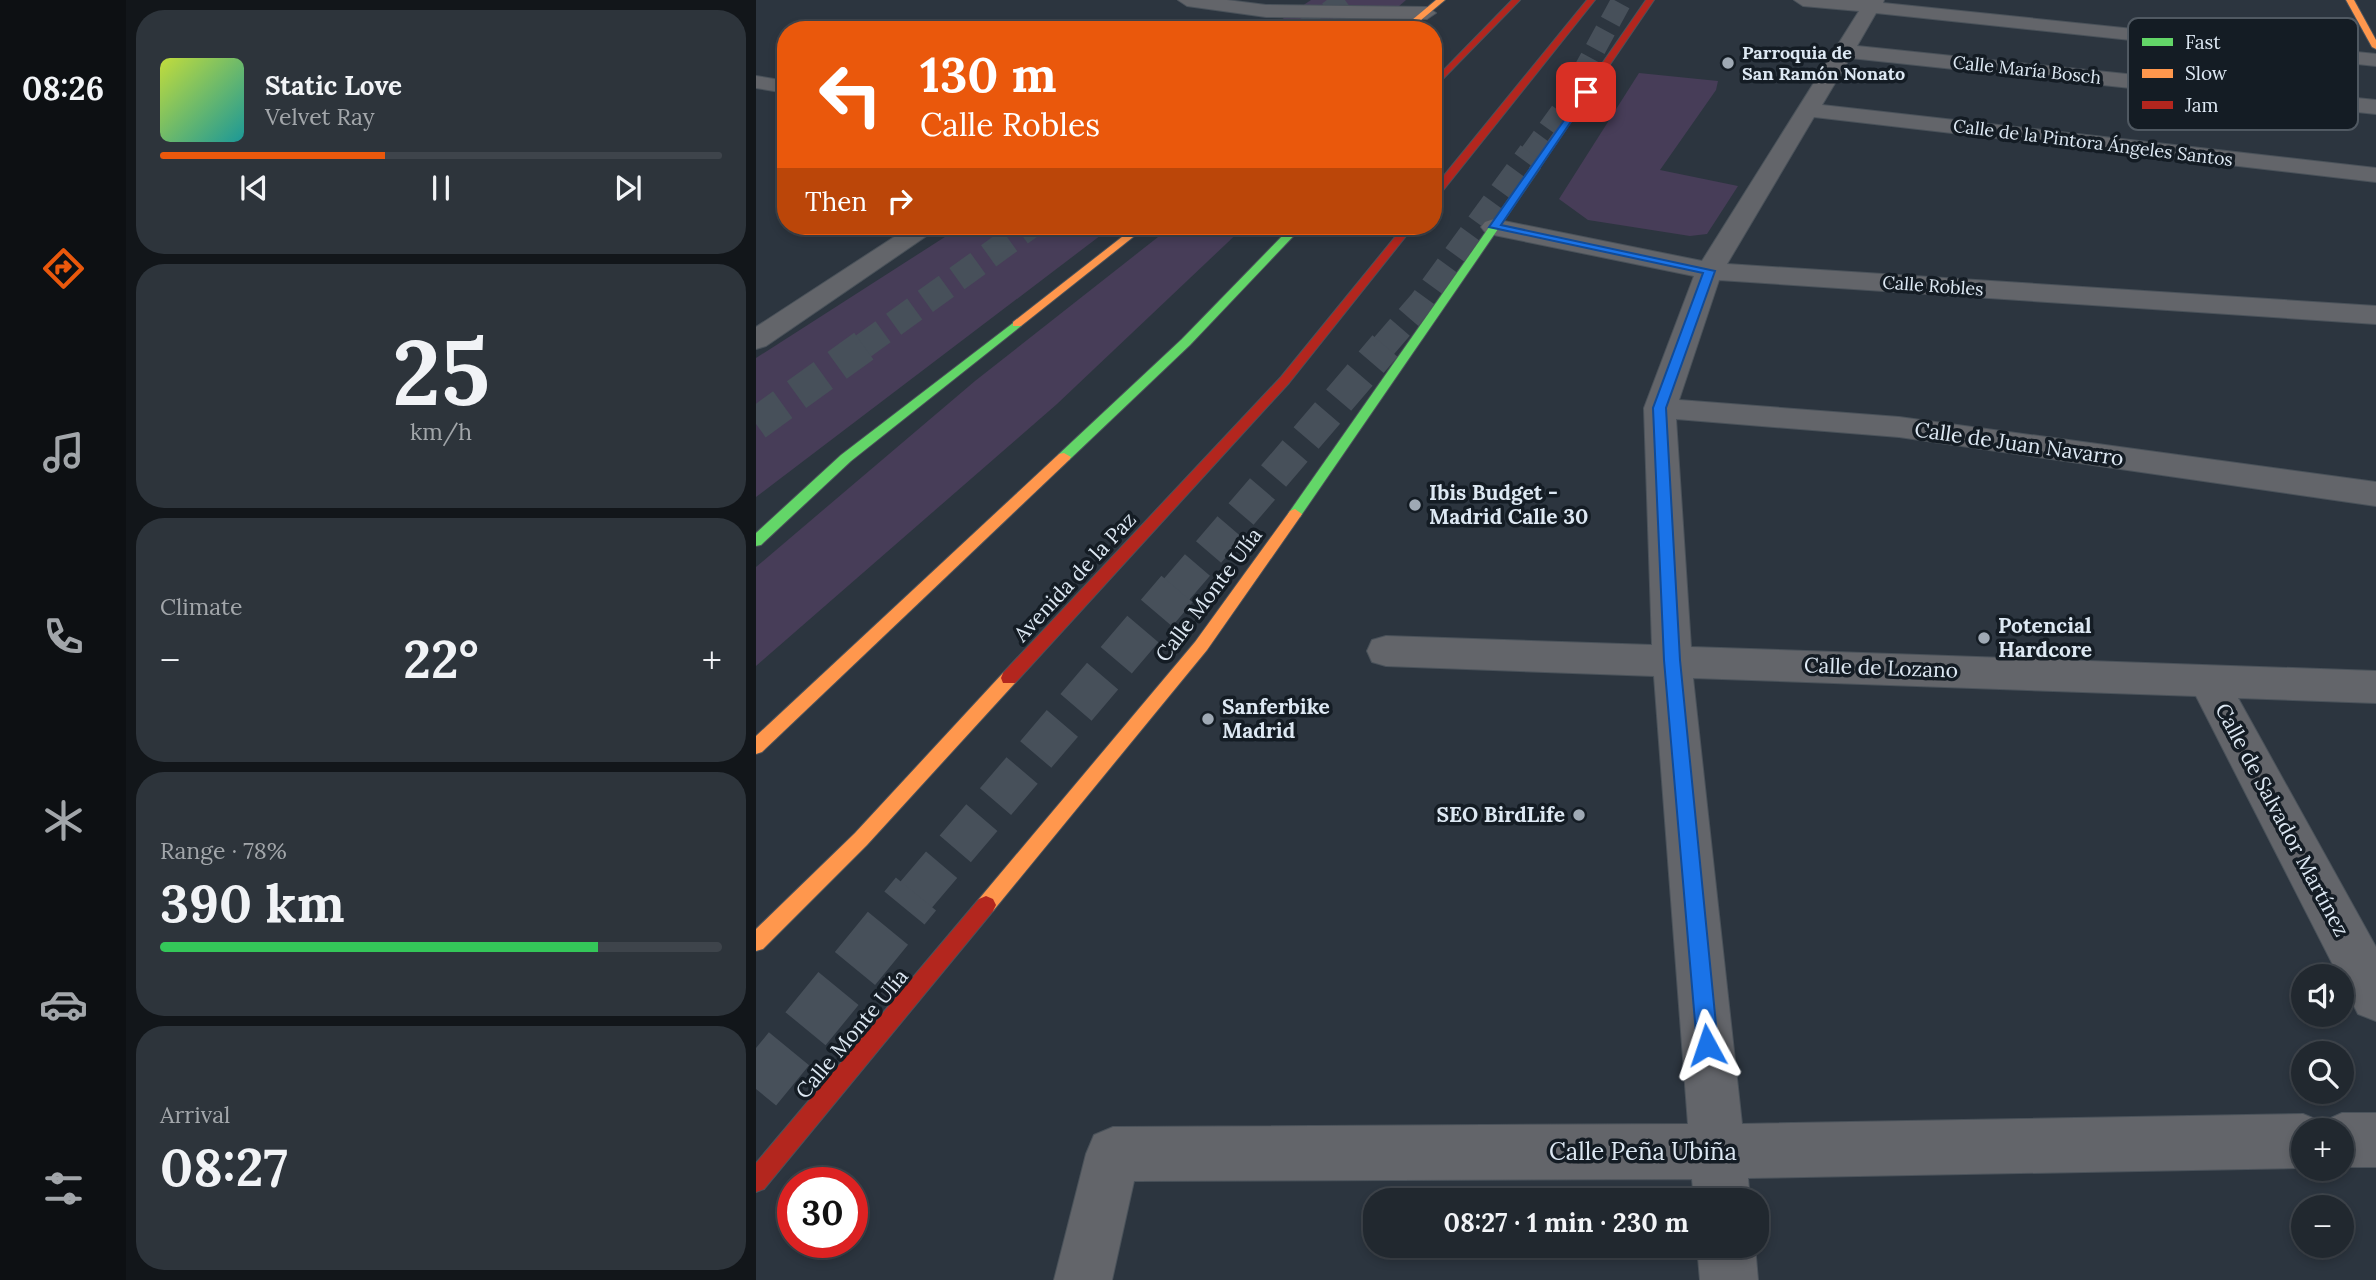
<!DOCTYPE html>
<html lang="en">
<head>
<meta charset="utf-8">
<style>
	:root { --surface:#21282f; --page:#2d343b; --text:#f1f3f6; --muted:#a2a6aa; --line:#3e444b; --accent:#ea580c }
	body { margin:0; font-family:Lora,serif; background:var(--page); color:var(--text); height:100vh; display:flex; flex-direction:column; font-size:26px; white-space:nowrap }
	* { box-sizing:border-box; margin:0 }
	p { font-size:23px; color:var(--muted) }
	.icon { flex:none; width:38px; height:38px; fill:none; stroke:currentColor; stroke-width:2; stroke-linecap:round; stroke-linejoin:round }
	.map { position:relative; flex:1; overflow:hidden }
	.side { display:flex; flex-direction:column; gap:10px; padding:10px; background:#12161a; width:630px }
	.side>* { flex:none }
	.hud { position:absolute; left:21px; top:21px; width:665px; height:214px; border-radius:28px; box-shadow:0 4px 10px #0003,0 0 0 2px var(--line); background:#ea580c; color:#fff; overflow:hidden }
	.tools { position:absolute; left:1535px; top:964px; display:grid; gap:14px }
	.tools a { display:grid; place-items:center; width:63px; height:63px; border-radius:50%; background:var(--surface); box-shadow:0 4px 10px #0003,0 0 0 2px var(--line); font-size:35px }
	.speed { position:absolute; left:21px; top:1167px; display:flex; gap:14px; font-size:35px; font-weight:700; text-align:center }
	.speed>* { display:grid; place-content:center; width:91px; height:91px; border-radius:50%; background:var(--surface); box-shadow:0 4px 10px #0003,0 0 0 2px var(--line); line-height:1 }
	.speed .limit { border:10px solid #d22; background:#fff; color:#111 }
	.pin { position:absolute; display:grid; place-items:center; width:60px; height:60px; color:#fff; margin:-30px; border-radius:14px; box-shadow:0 4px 10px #0006 }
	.me { position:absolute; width:77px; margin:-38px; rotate:355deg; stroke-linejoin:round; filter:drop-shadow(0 0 5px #0008) }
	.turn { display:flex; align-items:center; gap:24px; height:147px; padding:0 28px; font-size:32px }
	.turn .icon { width:91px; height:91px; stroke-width:2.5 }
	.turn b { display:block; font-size:49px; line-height:60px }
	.then { display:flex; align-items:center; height:66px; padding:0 28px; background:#0003; gap:14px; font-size:26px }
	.big { font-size:52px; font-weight:800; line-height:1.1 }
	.side .card { flex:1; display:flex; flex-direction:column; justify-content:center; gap:10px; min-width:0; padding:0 24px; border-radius:28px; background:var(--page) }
	.side .dial { align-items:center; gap:0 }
	.dial b { font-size:91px; line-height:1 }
	.song { display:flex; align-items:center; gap:21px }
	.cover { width:84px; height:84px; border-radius:10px; background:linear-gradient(135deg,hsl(70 70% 55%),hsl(180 70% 35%)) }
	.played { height:7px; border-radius:4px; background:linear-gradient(90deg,var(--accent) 40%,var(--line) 40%) }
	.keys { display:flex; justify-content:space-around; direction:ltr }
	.heat { display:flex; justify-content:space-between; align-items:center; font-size:38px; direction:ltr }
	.charge { height:10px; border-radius:5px; background:linear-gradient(90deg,#34c759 78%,var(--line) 0) }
	.trip { position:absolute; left:607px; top:1188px; width:406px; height:70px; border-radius:28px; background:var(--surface); box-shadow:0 4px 10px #0003,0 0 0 2px var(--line); font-weight:800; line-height:70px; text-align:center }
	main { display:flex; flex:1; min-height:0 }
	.tabs { display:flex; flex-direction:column; width:126px; justify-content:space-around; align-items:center; background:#0d1013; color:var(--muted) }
	.tabs .icon { width:49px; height:49px }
	.tabs .current { color:var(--accent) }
	.tabs b { font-size:32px; color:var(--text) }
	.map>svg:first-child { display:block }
	.green { fill:#473d58 }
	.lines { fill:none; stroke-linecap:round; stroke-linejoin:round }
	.highway-tunnel-far4 { stroke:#47505a; stroke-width:21; stroke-dasharray:21 10; stroke-linecap:butt }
	.highway-tunnel-far3 { stroke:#47505a; stroke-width:26; stroke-dasharray:26 13; stroke-linecap:butt }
	.highway-tunnel-far2 { stroke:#47505a; stroke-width:33; stroke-dasharray:33 17; stroke-linecap:butt }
	.highway-tunnel-far1 { stroke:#47505a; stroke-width:41; stroke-dasharray:41 21; stroke-linecap:butt }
	.highway-tunnel { stroke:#47505a; stroke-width:52; stroke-dasharray:52 26; stroke-linecap:butt }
	.street-casing { stroke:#4a525a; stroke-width:2 }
	.fast-casing { stroke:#4a525a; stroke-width:2 }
	.slow-casing { stroke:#4a525a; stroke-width:2 }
	.jam-casing { stroke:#4a525a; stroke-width:2 }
	.street { fill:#63656a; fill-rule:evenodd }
	.fast { fill:#63d668; fill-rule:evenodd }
	.slow { fill:#ff974d; fill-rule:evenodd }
	.jam { fill:#b3261e; fill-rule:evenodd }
	.route { fill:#1a73e8; stroke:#114b97; stroke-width:2 }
	.poi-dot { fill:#9fa9b4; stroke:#141c24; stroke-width:2.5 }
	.labels { text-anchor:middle; stroke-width:7; stroke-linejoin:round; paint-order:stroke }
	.far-poi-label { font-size:18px; font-weight:bold; fill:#dde8f3; stroke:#141c24; text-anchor:start }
	.far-street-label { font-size:18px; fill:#dde8f3; stroke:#141c24 }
	.street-label { font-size:21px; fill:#dde8f3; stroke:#141c24 }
	.poi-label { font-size:21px; font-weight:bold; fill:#dde8f3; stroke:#141c24; text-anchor:start }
	.near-street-label { font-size:24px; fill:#dde8f3; stroke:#141c24 }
	.key { fill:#141c24; stroke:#505962; stroke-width:2 }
	.key-label { font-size:19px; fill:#dde8f3 }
</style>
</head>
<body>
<main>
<nav class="tabs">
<b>08:26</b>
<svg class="icon current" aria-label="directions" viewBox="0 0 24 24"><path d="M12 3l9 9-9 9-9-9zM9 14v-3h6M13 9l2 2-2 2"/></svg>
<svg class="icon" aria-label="music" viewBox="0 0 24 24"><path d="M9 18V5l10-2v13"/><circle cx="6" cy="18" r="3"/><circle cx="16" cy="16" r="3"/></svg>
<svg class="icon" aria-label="phone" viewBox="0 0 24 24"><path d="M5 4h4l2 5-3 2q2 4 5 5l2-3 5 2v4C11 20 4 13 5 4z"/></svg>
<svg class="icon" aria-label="climate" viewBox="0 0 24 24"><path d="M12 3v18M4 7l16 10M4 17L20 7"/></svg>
<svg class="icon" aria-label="car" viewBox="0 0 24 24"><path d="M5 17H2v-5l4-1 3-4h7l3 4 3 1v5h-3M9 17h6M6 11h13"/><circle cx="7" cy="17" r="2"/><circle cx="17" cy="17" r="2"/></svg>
<svg class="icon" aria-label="filters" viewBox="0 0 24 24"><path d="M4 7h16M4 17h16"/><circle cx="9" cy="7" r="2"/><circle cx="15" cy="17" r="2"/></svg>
</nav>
<section class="side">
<div class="card">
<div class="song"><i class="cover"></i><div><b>Static Love</b><p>Velvet Ray</p></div></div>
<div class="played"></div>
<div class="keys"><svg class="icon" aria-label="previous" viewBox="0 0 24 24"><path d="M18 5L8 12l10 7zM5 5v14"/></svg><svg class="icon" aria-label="pause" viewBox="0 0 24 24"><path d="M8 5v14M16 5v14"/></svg><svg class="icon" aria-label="next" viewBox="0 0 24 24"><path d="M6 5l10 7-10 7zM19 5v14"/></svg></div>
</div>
<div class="card dial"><b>25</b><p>km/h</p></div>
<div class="card"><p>Climate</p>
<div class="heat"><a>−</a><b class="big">22°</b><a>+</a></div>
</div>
<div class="card"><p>Range · 78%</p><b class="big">390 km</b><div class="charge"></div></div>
<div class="card"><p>Arrival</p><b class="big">08:27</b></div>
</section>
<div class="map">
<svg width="1620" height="1280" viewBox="0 0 1620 1280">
	<rect width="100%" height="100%" fill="#2c353f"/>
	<g class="green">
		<path d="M 555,0 L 650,0 L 616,30 L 510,30 Z"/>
		<path d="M 883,73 L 962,81 L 960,90 L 904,170 L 982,186 L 951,234 L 934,236 L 832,220 L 803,199 Z"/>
		<path d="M 206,226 L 357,226 L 0,497 L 0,358 Z"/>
		<path d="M 416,226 L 489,226 L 301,404 L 0,666 L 0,567 L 219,381 Z"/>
	</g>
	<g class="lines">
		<g class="highway-tunnel-far4">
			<path d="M 547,30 L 589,0"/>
			<path d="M 774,154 L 806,110 L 866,0"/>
		</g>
		<g class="highway-tunnel-far3">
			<path d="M 106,347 L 274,226"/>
			<path d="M 627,347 L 666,302 L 775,153"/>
		</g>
		<g class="highway-tunnel-far2">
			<path d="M 0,424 L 108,346"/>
			<path d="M 420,590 L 629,346"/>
		</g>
		<path class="highway-tunnel-far1" d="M 159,896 L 421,589"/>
		<path class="highway-tunnel" d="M 0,1089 L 160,894"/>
		<g class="street-casing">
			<g id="street">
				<path d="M 422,0 L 471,0 L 510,5 L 671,7 L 680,13 L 671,19 L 510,17 L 431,6 Z"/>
				<path d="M 1038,0 L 1128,0 L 1127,3 L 1620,54 L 1620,66 L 1120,13 L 1101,46 L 1620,100 L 1620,114 L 1094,58 L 1066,105 L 1620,168 L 1620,182 L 1058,117 L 971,264 L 1620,306 L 1620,324 L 963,280 L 923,400 L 1143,417 L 1620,482 L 1620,506 L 1143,437 L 920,419 L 935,647 L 1620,671 L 1620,703 L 1482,698 L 1620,947 L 1620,1021 L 1602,1014 L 1440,696 L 937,678 L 986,1124 L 1547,1114 L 1566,1122 L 1586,1113 L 1620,1113 L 1620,1167 L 1586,1167 L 1586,1130 L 1547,1130 L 1547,1168 L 992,1178 L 994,1200 L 938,1200 L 936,1179 L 378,1181 L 356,1280 L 298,1280 L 330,1154 L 338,1135 L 357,1127 L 932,1124 L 898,676 L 630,666 L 616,662 L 611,651 L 616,640 L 630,636 L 896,645 L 888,408 L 938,276 L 738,235 L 729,232 L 725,227 L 729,222 L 738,219 L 946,261 L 1103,11 L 1047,6 Z"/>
				<path d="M 0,76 L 30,81 L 30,93 L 0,88 Z"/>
				<path d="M 155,226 L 185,226 L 10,346 L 0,349 L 0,327 Z"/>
				<path d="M 941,1246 L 999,1246 L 1002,1280 L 944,1280 Z"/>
			</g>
		</g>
		<g class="fast-casing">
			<g id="fast">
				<path d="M 776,166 L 784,168 L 544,517 L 534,517 L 532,514 L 534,511 Z"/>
				<path d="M 536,226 L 547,226 L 434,345 L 313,460 L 303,460 L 303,454 L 426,339 Z"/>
				<path d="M 261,320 L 265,322 L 265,326 L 95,461 L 5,545 L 0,546 L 0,533 L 85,455 Z"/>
			</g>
		</g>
		<g class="slow-casing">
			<g id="slow">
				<path d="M 680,0 L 689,0 L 653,30 L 644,30 Z"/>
				<path d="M 1590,0 L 1598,0 L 1620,40 L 1620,49 L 1616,47 Z"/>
				<path d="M 380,226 L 391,226 L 265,326 L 257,326 L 257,322 Z"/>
				<path d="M 308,453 L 315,457 L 313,460 L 6,752 L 0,754 L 0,736 L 303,454 Z"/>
				<path d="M 539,509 L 546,514 L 544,517 L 451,650 L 237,911 L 230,914 L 223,911 L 220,905 L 223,899 L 439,642 L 534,511 Z"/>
				<path d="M 253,671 L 259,673 L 261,678 L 259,683 L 111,845 L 7,949 L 0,951 L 0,929 L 99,833 L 247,673 Z"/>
			</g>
		</g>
		<g class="jam-casing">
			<g id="jam">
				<path d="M 756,0 L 764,0 L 677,89 L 677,81 Z"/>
				<path d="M 831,0 L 839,0 L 681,198 L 677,199 L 677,189 Z"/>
				<path d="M 890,0 L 898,0 L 782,170 L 776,170 L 774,168 Z"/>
				<path d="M 648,226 L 658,226 L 533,383 L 259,683 L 247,683 L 245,678 L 247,673 L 525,377 Z"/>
				<path d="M 230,896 L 237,899 L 240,905 L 237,911 L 8,1189 L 0,1192 L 0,1163 L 223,899 Z"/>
			</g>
		</g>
		<use href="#street" class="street"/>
		<use href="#fast" class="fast"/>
		<use href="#slow" class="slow"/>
		<use href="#jam" class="jam"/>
	</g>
	<path class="route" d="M 830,89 L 835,92 L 745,225 L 959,271 L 910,408 L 924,660 L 962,1045 L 959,1052 L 951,1055 L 944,1052 L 941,1045 L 908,660 L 897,408 L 947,273 L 733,227 Z"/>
	<g class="poi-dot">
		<circle cx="972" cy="63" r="7"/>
		<circle cx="659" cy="505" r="7"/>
		<circle cx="1228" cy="638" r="7"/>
		<circle cx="452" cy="719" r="7"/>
		<circle cx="823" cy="815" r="7"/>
	</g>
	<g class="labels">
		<g class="far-poi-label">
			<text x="986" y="59">Parroquia de<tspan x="986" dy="21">San Ramón Nonato</tspan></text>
		</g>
		<g class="far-street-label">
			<text transform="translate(1271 70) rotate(6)" y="6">Calle María Bosch</text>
			<text transform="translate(1337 143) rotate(7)" y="6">Calle de la Pintora Ángeles Santos</text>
			<text transform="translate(1177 286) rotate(4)" y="6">Calle Robles</text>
		</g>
		<g class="street-label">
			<text transform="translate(1263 444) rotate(8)" y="7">Calle de Juan Navarro</text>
			<text transform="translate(319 577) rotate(-47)" y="7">Avenida de la Paz</text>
			<text transform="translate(453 595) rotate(-53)" y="7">Calle Monte Ulía</text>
			<text transform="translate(1125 668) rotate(2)" y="7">Calle de Lozano</text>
			<text transform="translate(1526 820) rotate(62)" y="7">Calle de Salvador Martínez</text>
			<text transform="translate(96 1034) rotate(-50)" y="7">Calle Monte Ulía</text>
		</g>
		<g class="poi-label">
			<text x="673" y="500">Ibis Budget -<tspan x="673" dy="24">Madrid Calle 30</tspan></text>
			<text x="1242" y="633">Potencial<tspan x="1242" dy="24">Hardcore</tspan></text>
			<text x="466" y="714">Sanferbike<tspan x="466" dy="24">Madrid</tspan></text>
			<text x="809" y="822" text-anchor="end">SEO BirdLife</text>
		</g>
		<g class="near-street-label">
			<text x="887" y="1160">Calle Peña Ubiña</text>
		</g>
	</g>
	<rect x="1372" y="18" width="230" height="112" rx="10" class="key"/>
	<rect x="1386" y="38" width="31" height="8" fill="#63d668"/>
	<rect x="1386" y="69" width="31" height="9" fill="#ff974d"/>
	<rect x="1386" y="101" width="31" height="8" fill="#b3261e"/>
	<g class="key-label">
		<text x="1429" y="49">Fast</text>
		<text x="1429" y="80">Slow</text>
		<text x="1429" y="112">Jam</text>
	</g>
</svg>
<div class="tools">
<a><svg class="icon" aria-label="sound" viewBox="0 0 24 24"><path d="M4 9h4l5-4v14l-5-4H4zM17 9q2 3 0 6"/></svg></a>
<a><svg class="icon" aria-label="search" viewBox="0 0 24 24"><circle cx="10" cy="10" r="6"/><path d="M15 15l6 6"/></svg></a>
<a>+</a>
<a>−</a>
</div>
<div class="speed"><div class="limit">30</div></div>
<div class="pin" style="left:830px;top:92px;background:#d93025"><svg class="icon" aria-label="arrive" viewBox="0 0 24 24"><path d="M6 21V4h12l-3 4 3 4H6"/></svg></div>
<svg class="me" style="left:951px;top:1045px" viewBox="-20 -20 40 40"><path d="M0-17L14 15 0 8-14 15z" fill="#1a73e8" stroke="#fff" stroke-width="4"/></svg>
<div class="trip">08:27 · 1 min · 230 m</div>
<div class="hud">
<div class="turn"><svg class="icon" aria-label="left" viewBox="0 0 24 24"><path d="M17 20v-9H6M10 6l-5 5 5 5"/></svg><div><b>130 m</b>Calle Robles</div></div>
<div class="then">Then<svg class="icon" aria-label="right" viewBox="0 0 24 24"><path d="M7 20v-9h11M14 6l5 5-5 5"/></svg></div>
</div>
</div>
</main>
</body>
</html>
